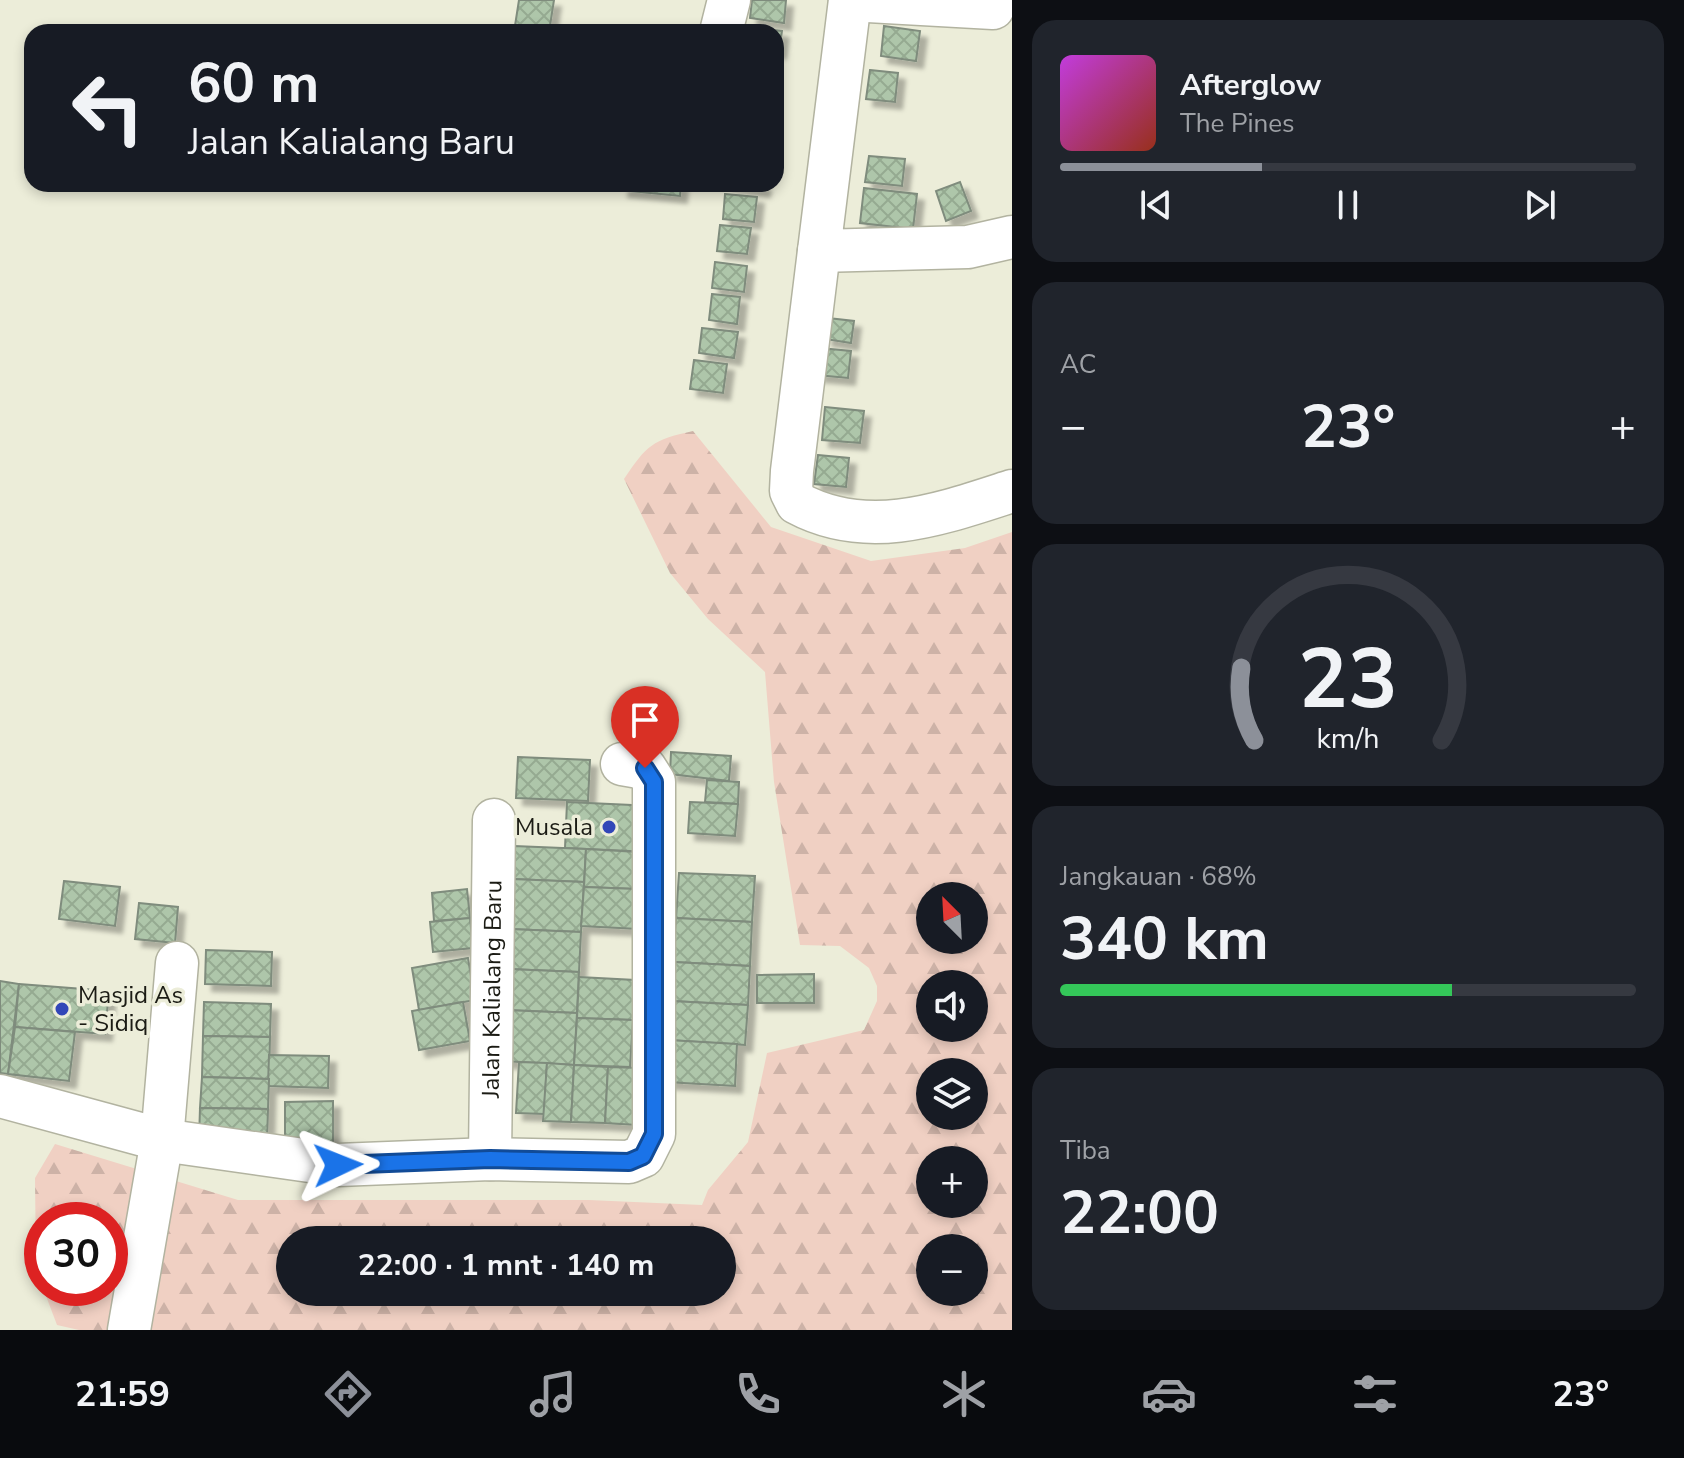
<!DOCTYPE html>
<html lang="id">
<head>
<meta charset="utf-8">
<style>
	:root { --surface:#171b24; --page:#20242c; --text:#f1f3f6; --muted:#9ea1a6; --line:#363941; --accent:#8c9099 }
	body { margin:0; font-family:"Nunito Sans",sans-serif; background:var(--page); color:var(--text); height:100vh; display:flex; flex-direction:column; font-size:30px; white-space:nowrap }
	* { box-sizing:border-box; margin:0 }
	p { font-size:26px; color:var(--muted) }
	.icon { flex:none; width:44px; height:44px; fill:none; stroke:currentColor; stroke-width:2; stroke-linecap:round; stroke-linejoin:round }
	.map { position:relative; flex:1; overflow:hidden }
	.panel { display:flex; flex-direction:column; gap:20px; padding:20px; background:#0d0f14; width:672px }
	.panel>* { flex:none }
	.guide { position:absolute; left:24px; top:24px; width:760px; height:168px; border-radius:24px; box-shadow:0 4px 12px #0003; background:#171b24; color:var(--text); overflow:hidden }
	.needle { width:52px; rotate:336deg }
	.controls { position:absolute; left:916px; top:882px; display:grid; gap:16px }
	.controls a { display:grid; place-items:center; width:72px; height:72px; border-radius:50%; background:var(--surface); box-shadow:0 4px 12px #0003; font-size:40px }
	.speed { position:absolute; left:24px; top:1202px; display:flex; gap:16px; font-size:40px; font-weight:700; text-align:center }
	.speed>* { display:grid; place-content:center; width:104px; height:104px; border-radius:50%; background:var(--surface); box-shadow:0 4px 12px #0003; line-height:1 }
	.speed .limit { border:12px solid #d22; background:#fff; color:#111 }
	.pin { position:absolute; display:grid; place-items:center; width:68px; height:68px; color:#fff; margin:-82px -34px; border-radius:50% 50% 50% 0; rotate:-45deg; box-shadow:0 0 8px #0007 }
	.pin .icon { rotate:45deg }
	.me { position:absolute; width:88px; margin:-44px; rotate:88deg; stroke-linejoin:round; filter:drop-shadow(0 0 6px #0008) }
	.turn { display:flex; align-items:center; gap:28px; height:168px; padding:0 32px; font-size:36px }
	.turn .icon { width:104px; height:104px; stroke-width:2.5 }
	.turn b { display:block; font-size:56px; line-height:68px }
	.big { font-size:60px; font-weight:700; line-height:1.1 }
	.panel .card { flex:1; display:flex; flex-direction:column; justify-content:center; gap:12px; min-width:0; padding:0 28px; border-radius:24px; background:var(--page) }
	.panel .dial { align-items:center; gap:0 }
	.dial svg { height:208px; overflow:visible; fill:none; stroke:var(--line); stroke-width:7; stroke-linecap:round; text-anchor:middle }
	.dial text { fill:var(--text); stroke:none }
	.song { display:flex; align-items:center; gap:24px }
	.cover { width:96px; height:96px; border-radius:12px; background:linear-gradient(135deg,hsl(290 70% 55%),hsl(10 70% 35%)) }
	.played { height:8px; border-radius:4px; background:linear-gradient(90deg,var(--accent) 35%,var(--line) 35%) }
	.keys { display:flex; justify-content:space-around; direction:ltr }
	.heat { display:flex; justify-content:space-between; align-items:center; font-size:44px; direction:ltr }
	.charge { height:12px; border-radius:6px; background:linear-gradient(90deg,#34c759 68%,var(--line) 0) }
	.trip { position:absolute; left:276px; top:1226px; width:460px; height:80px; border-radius:40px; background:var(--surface); box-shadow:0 4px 12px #0003; font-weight:700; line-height:80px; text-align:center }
	.menu { display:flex; height:128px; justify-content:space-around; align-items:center; background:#090b0e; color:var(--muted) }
	.menu .icon { width:56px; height:56px }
	.menu .on { color:var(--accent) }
	.menu b { font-size:36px; color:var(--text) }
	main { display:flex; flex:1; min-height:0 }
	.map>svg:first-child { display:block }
	.forest { fill:url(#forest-firs); fill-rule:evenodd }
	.building { fill:url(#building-cross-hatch); stroke:#7f8c7d; stroke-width:2; filter:url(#shadow) }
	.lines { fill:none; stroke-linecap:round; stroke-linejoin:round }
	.street-casing { stroke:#b2b3a0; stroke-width:45 }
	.street { stroke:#fff; stroke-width:42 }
	.route-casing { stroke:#114b97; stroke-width:20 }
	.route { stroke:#1a73e8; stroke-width:14 }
	.poi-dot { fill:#3246b8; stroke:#ecedd9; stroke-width:3 }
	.labels { text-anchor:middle; stroke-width:7; stroke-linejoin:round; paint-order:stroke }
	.poi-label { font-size:24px; fill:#1b1b14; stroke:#ecedd9; text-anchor:end }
	.street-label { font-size:24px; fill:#1b1b14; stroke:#ecedd9 }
</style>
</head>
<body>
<main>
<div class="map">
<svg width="1012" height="1330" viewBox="0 0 1012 1330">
	<defs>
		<pattern id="forest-firs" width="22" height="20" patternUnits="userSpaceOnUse" patternTransform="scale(2)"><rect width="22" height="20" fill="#f0d0c3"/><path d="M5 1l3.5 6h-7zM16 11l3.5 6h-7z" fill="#cdb2a7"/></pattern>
		<pattern id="building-cross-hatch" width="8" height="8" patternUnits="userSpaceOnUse" patternTransform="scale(2)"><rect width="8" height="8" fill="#aec6aa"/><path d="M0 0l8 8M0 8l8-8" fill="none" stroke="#95aa91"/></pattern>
		<filter id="shadow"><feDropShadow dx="7" dy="7" stdDeviation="2" flood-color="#0004"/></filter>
	</defs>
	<rect width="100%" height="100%" fill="#ecedd9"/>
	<path class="forest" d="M 693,431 L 771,527 L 871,561 L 965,548 L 1012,532 L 1012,1330 L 79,1330 L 57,1325 L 43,1288 L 110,1288 L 110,1220 L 42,1220 L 42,1286 L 36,1269 L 35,1178 L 55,1144 L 238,1200 L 589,1200 L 702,1205 L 708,1190 L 748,1142 L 767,1053 L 864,1030 L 877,1001 L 877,986 L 869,968 L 840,946 L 800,945 L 774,782 L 765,672 L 708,619 L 670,573 L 624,479 C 647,445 652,440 693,431 ZM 930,896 L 974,896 L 974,940 L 930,940 ZM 930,984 L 974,984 L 974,1028 L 930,1028 ZM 930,1072 L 974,1072 L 974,1116 L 930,1116 ZM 930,1160 L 974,1160 L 974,1204 L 930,1204 ZM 290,1240 L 722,1240 L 722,1292 L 290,1292 ZM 930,1248 L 974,1248 L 974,1292 L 930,1292 Z"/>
	<g class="building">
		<path d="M 519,0 L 554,0 L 549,32 L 514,32 Z"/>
		<path d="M 752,0 L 786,0 L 784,23 L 750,18 Z"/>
		<path d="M 884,26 L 920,31 L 916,61 L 881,56 Z"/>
		<path d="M 746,27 L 782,31 L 779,52 L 776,51 L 776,32 L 745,32 Z"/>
		<path d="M 870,70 L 898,73 L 895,102 L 866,99 Z"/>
		<path d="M 869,156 L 905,159 L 902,186 L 865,182 Z"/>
		<path d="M 960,182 L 971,211 L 946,221 L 936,191 Z"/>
		<path d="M 622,184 L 681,184 L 680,196 L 621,190 Z"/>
		<path d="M 725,184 L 764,184 L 763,190 Z"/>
		<path d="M 864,188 L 917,194 L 913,229 L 860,223 Z"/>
		<path d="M 725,194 L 757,197 L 754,222 L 723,219 Z"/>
		<path d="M 720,225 L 751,228 L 747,254 L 717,251 Z"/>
		<path d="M 715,262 L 747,266 L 744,292 L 712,288 Z"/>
		<path d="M 712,294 L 740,297 L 737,324 L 709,320 Z"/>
		<path d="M 828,318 L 854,321 L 851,343 L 825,339 Z"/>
		<path d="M 702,328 L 738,332 L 734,358 L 699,353 Z"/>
		<path d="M 820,348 L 851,351 L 848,378 L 817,375 Z"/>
		<path d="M 694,360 L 727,364 L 723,393 L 690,389 Z"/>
		<path d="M 825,407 L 864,411 L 860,443 L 822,440 Z"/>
		<path d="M 818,455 L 849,458 L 846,487 L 814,484 Z"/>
		<path d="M 671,752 L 731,756 L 729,781 L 670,774 Z"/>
		<path d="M 518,757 L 590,760 L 588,801 L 516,798 Z"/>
		<path d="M 707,780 L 739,782 L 738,804 L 705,802 Z"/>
		<path d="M 567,802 L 653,806 L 651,852 L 565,848 Z"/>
		<path d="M 690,802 L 738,804 L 735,836 L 688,833 Z"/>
		<path d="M 514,846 L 586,849 L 584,882 L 512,879 Z"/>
		<path d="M 586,849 L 638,852 L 637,889 L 584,887 Z"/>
		<path d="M 679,873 L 755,876 L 752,922 L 676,918 Z"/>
		<path d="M 512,879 L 584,882 L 581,932 L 509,929 Z"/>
		<path d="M 64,881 L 120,887 L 115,926 L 59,919 Z"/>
		<path d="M 584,887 L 637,889 L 638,929 L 581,926 Z"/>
		<path d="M 467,889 L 470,918 L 434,921 L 432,893 Z"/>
		<path d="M 139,903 L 178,907 L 175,943 L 135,939 Z"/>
		<path d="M 470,918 L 473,948 L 433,952 L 430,922 Z"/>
		<path d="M 676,918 L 752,922 L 750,966 L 673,962 Z"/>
		<path d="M 509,929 L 581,932 L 579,972 L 508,969 Z"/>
		<path d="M 206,950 L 272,952 L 271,986 L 205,984 Z"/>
		<path d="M 468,958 L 475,1000 L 419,1010 L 412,968 Z"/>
		<path d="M 673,962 L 750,966 L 748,1005 L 671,1001 Z"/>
		<path d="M 508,969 L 579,972 L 577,1013 L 505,1010 Z"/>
		<path d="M 814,974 L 814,1003 L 757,1003 L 757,975 Z"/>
		<path d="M 579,977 L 635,980 L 633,1020 L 577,1018 Z"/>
		<path d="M 0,981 L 19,984 L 8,1074 L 0,1073 Z"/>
		<path d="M 19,984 L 109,991 L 105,1034 L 15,1027 Z"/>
		<path d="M 671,1001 L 748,1005 L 745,1045 L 668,1040 Z"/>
		<path d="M 204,1002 L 271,1004 L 270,1037 L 203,1036 Z"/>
		<path d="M 463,1002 L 470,1041 L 419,1050 L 412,1011 Z"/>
		<path d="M 505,1010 L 577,1013 L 574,1065 L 503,1061 Z"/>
		<path d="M 577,1018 L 633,1020 L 630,1067 L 574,1065 Z"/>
		<path d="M 15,1027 L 75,1032 L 69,1081 L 8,1074 Z"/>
		<path d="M 203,1036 L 270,1037 L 269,1079 L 202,1077 Z"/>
		<path d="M 668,1040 L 737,1044 L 735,1086 L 666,1082 Z"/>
		<path d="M 269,1055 L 329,1056 L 328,1088 L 268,1086 Z"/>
		<path d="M 519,1062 L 547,1063 L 544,1114 L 516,1113 Z"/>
		<path d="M 547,1063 L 574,1065 L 571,1122 L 543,1121 Z"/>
		<path d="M 574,1065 L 608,1067 L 605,1123 L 571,1122 Z"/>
		<path d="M 608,1067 L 640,1068 L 637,1125 L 605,1123 Z"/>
		<path d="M 202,1077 L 269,1079 L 268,1109 L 200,1108 Z"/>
		<path d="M 333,1101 L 333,1145 L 285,1145 L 285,1102 Z"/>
		<path d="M 200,1108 L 268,1109 L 267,1141 L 199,1140 Z"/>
	</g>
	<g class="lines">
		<g class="street-casing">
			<g id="street">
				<path d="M 850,0 L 819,251 L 968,247 L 1012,237"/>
				<path d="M 850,0 L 993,8"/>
				<path d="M 721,32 L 729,0"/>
				<path d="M 819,251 L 792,471 L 791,491 L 797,503 C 868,541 941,514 1012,491"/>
				<path d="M 0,1096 L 162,1140 L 338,1165 L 490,1159 L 629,1162 L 643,1156 L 654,1134 L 654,782 L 645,768 L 622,764"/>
				<path id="s1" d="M 490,1159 L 494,820"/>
				<path d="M 129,1330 L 162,1140 L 177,963"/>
			</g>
		</g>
		<use href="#street" class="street"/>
	</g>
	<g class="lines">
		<g class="route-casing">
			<path id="route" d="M 338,1165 L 490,1159 L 629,1162 L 643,1156 L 654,1134 L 654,782 L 645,768"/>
		</g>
		<use href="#route" class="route"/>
	</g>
	<g class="poi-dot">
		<circle cx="609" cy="827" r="8"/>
		<circle cx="62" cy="1009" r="8"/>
	</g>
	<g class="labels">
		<g class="poi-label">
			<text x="593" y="835">Musala</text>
			<text x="78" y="1003" text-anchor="start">Masjid As<tspan x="78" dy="28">- Sidiq</tspan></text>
		</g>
		<g class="street-label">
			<text dy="8" stroke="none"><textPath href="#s1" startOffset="170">Jalan Kalialang Baru</textPath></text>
		</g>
	</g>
</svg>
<div class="controls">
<a><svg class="needle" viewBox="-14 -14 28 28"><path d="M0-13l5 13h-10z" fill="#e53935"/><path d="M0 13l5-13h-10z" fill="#9ea1a6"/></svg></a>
<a><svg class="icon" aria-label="sound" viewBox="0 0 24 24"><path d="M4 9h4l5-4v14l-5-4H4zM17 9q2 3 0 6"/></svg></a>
<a><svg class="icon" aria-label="layers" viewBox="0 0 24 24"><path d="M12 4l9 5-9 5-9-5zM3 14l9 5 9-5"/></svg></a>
<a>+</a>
<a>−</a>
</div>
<div class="speed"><div class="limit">30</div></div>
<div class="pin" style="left:645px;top:768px;background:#d93025"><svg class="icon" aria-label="arrive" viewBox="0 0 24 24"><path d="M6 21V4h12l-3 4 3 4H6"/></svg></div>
<svg class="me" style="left:338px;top:1165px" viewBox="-20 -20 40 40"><path d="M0-17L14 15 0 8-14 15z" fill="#1a73e8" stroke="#fff" stroke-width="4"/></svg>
<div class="trip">22:00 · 1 mnt · 140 m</div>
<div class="guide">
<div class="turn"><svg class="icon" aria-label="left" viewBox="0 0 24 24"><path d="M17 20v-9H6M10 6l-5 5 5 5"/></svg><div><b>60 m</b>Jalan Kalialang Baru</div></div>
</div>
</div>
<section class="panel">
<div class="card">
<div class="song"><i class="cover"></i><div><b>Afterglow</b><p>The Pines</p></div></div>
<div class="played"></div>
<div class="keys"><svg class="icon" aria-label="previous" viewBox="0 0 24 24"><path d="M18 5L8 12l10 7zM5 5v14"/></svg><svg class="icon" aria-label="pause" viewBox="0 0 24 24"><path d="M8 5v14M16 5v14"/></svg><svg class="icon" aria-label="next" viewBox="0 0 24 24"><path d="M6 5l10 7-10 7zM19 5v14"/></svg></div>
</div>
<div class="card"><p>AC</p>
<div class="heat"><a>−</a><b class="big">23°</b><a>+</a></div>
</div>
<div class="card dial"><svg viewBox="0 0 100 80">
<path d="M14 69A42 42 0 1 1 86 69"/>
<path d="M14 69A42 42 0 0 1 9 41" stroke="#8c9099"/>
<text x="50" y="56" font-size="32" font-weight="700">23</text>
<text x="50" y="72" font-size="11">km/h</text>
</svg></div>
<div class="card"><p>Jangkauan · 68%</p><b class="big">340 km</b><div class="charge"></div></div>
<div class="card"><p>Tiba</p><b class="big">22:00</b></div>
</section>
</main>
<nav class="menu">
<b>21:59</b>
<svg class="icon on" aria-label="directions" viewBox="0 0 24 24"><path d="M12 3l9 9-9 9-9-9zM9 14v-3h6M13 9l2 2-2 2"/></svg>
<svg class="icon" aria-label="music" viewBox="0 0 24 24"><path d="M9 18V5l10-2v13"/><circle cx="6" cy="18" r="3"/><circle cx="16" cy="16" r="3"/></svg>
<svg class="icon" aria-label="phone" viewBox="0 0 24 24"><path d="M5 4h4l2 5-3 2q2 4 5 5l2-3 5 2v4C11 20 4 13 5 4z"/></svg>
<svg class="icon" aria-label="climate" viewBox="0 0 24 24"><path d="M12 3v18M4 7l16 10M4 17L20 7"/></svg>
<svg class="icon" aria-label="car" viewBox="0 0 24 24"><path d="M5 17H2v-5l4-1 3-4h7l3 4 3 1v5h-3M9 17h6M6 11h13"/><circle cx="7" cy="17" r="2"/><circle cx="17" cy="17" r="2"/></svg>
<svg class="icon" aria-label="filters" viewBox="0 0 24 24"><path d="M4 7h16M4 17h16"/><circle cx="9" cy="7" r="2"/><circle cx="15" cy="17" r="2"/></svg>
<b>23°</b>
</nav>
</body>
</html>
